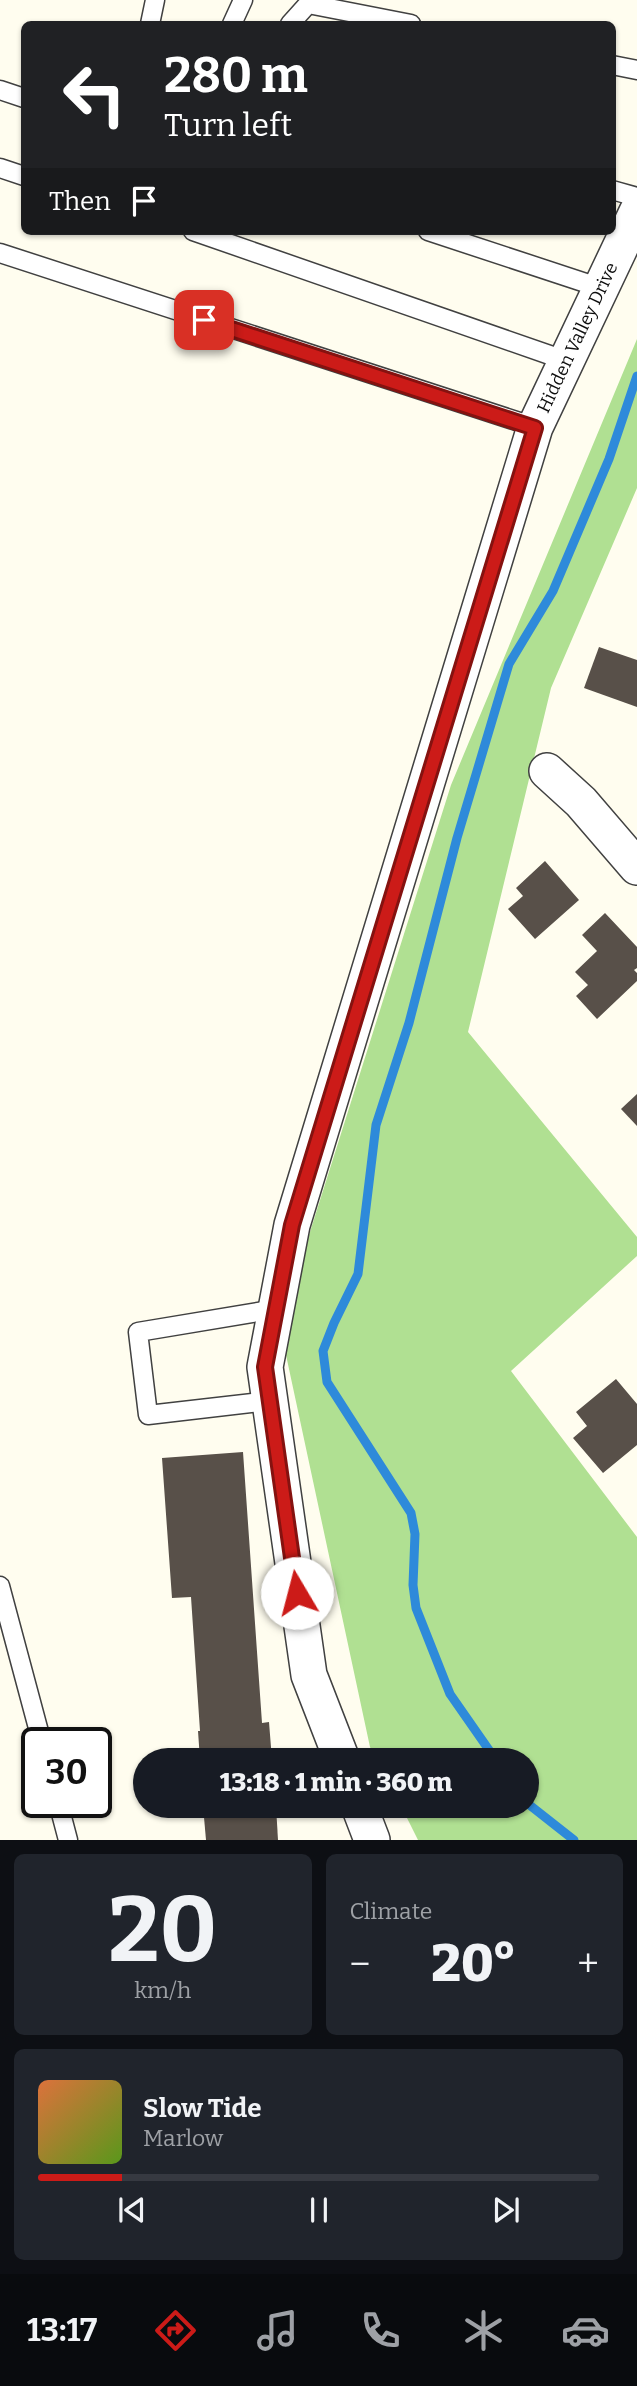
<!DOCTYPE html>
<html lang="en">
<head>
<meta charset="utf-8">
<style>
	:root { --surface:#171b24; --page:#20242c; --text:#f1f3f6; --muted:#9ea1a6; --line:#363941; --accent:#cc1b18 }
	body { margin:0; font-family:Bitter,serif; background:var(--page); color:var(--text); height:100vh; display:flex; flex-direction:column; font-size:26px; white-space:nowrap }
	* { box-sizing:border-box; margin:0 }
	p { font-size:23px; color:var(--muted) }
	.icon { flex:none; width:38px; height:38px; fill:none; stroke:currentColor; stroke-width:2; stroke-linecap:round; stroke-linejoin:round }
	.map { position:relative; height:1840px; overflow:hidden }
	.drawer { display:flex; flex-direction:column; gap:14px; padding:14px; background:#0d0f14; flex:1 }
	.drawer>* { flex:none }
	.guide { position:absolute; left:21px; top:21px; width:595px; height:214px; border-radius:10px; box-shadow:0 2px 5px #0004; background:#202124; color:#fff; overflow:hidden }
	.speed { position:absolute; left:21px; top:1727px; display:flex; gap:14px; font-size:35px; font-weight:700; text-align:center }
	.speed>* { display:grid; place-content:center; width:91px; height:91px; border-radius:50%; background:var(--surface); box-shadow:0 2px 5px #0004; line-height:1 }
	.speed .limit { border:4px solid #111; border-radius:10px; background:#fff; color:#111 }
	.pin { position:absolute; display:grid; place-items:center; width:60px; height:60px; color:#fff; margin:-30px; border-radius:14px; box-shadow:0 4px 10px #0006 }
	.me { position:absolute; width:77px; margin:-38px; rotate:352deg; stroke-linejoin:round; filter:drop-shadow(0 0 5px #0008) }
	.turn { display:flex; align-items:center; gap:24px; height:147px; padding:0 28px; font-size:32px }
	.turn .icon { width:91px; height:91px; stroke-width:2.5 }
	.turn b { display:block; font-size:49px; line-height:60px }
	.then { display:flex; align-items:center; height:66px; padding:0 28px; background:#0003; gap:14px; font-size:26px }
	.big { font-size:52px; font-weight:800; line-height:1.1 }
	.drawer .tile { flex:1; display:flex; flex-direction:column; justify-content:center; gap:10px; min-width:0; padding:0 24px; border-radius:10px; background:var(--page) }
	.drawer .dial { align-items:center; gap:0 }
	.dial b { font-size:91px; line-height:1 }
	.song { display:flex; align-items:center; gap:21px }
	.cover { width:84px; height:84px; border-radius:10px; background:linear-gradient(135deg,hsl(20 70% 55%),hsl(90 70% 35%)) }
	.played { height:7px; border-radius:4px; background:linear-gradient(90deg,var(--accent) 15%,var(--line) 15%) }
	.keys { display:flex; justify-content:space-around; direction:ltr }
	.heat { display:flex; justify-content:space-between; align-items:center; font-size:38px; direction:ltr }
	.drawer .tiles { flex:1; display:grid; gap:14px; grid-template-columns:1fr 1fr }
	.tile:last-child { grid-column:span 2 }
	.trip { position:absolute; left:133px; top:1748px; width:406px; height:70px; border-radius:35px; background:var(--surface); box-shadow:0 2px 5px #0004; font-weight:800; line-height:70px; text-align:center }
	.tab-bar { display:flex; height:112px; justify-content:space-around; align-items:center; background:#090b0e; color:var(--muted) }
	.tab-bar .icon { width:49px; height:49px }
	.tab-bar .current { color:var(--accent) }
	.tab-bar b { font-size:32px; color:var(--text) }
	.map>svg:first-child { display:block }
	.forest { fill:#b0e092 }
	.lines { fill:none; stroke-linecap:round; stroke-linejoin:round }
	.stream { stroke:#2e8ada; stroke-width:9 }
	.building { fill:#585049 }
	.service-casing { stroke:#414141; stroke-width:21 }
	.minor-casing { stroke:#414141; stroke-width:38 }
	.service { stroke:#fff; stroke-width:18 }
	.minor { stroke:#fff; stroke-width:35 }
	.route-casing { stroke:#851210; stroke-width:18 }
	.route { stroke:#cc1b18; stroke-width:12 }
	.labels { text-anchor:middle; stroke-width:7; stroke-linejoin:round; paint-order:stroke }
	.street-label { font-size:18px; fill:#0e0e0e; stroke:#fff }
</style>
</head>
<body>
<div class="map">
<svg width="637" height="1840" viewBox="0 0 637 1840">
	<rect width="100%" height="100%" fill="#fffdef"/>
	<path class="forest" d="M 637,339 L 637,488 L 551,688 L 468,1032 L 637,1237 L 637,1256 L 511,1371 L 637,1537 L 637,1840 L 418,1840 L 401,1806 L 527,1806 L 527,1760 L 377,1760 L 370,1747 L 280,1327 L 451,785 Z"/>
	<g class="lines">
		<g class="stream">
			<path d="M 496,1760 L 450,1694 L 416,1608 L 413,1585 L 415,1534 L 411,1513 L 327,1382 L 323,1351 L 334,1323 L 358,1274 L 376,1125 L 409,1023 L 457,838 L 509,664 L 553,591 L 609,459 L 637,376"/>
			<path d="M 527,1803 L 574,1840"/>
		</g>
	</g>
	<g class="building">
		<path d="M 599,647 L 637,660 L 637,707 L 584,688 Z"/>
		<path d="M 545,861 L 579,900 L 535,939 L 508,909 L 523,896 L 516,888 Z"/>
		<path d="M 605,913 L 637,947 L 637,968 L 634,970 L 637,973 L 637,981 L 597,1019 L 576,996 L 588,985 L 575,972 L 597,951 L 582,935 Z"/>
		<path d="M 637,1094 L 637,1126 L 621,1109 Z"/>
		<path d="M 616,1379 L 637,1404 L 637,1445 L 603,1473 L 573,1438 L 587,1426 L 576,1412 Z"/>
		<path d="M 243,1452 L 262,1723 L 269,1722 L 272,1760 L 200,1760 L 198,1731 L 200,1731 L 191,1597 L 172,1598 L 162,1458 Z"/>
		<path d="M 203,1806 L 276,1806 L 278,1840 L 206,1840 Z"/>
	</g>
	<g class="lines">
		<g class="service-casing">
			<g id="service">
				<path d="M 150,24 L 155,0"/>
				<path d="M 232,24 L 243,0"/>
				<path d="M 290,24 L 308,4 L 411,24"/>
				<path d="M 612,65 L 637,70"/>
				<path d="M 0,90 L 24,98"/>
				<path d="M 0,168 L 24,176"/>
				<path d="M 612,190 L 637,197"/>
				<path d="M 193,231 L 567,361"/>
				<path d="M 428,231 L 601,288"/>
				<path d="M 0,253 L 535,427"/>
				<path d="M 269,1401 L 148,1415 L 138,1332 L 276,1309"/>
				<path d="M 0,1586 L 42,1743"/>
				<path d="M 58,1802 L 68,1840"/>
			</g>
		</g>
		<g class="minor-casing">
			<g id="minor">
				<path d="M 547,771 L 581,802 L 637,867"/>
				<path id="s1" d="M 342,1760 L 309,1675 L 265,1367 L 292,1225 L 535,427 L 637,212"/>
				<path d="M 359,1806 L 372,1840"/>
			</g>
		</g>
		<use href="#service" class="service"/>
		<use href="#minor" class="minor"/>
	</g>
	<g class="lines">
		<g class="route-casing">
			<path id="route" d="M 204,320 L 535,428 L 292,1225 L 265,1367 L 297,1593"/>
		</g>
		<use href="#route" class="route"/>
	</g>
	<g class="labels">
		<g class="street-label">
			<text dy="6" stroke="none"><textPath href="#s1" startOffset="1480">Hidden Valley Drive</textPath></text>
		</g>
	</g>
</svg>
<div class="speed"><div class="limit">30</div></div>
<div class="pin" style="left:204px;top:320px;background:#d93025"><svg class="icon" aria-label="arrive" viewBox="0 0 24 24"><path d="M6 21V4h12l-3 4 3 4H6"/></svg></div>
<svg class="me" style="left:297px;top:1593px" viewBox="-20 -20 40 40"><circle r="19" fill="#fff"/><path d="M0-13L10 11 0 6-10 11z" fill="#cc1b18"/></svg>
<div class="trip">13:18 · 1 min · 360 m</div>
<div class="guide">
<div class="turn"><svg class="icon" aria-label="left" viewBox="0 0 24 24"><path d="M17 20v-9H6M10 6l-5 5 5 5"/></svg><div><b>280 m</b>Turn left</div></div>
<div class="then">Then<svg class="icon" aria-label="arrive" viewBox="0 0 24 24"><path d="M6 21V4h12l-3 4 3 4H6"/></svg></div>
</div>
</div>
<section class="drawer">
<div class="tiles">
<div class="tile dial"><b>20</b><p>km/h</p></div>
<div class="tile"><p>Climate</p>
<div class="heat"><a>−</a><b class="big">20°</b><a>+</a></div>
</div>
<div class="tile">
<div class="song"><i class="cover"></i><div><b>Slow Tide</b><p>Marlow</p></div></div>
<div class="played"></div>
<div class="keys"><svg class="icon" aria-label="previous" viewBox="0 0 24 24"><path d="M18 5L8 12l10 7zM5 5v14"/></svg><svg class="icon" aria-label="pause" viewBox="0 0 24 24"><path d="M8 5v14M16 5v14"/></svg><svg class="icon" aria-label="next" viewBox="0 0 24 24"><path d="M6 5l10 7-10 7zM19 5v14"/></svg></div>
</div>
</div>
</section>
<nav class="tab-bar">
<b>13:17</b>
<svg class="icon current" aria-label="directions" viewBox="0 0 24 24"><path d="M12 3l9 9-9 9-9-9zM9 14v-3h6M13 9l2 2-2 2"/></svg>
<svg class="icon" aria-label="music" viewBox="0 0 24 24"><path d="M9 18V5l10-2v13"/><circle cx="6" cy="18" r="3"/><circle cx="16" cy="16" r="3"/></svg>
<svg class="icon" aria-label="phone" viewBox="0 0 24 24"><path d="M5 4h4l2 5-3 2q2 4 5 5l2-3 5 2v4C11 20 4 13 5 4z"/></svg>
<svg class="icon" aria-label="climate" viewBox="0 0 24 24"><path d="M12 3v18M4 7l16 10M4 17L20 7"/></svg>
<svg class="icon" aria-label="car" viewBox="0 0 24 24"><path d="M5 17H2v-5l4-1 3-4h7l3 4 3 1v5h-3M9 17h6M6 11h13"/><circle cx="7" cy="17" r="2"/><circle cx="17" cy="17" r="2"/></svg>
</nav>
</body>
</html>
